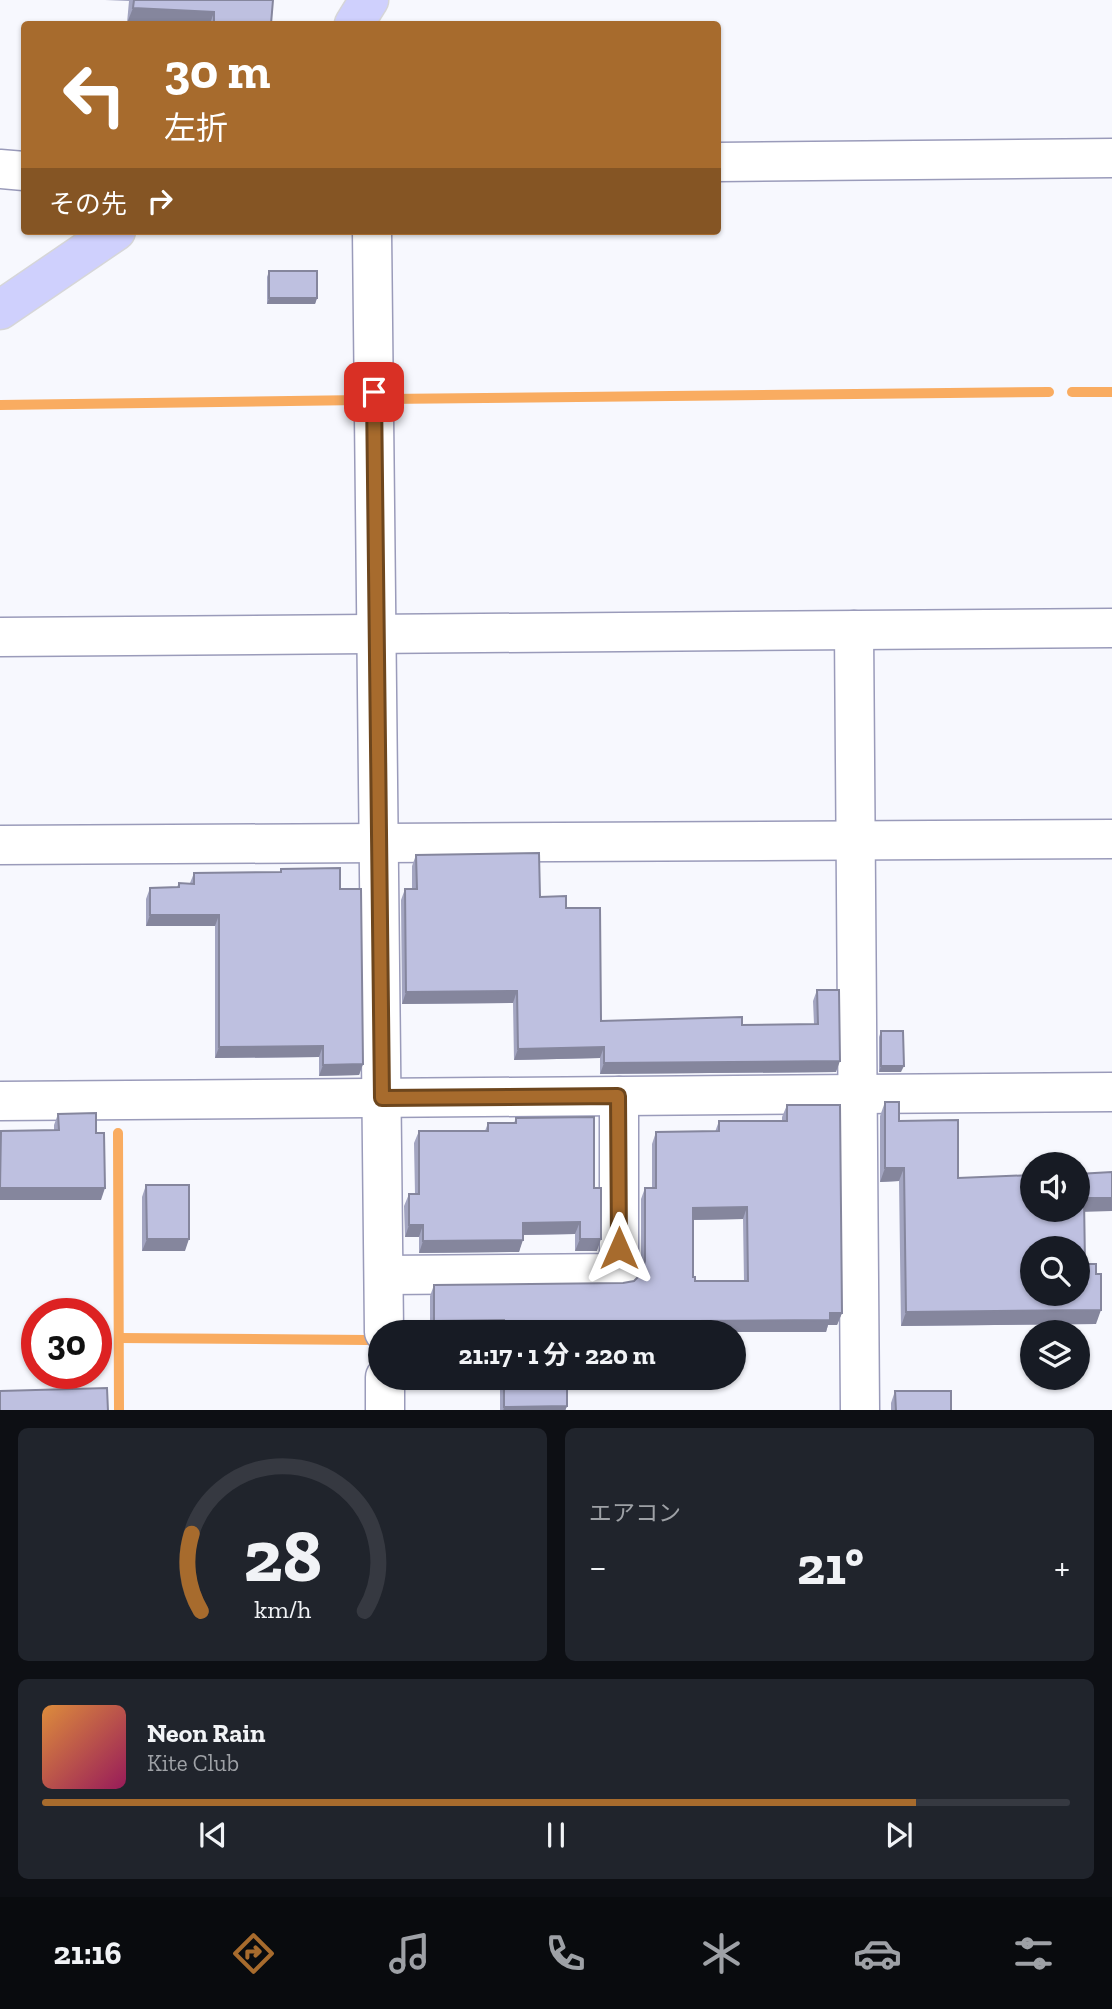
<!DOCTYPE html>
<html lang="ja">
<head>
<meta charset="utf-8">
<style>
	:root { --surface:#171b24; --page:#20242c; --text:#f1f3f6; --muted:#9ea1a6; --line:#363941; --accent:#a76b2d }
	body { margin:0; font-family:"Zilla Slab","Noto Sans JP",serif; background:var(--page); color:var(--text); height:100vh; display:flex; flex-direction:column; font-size:26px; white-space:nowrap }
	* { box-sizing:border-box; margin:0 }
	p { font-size:23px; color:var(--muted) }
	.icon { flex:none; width:38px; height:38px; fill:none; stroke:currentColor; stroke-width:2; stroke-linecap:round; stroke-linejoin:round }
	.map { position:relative; height:1410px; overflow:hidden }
	.details { display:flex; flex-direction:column; gap:18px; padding:18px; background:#0d0f14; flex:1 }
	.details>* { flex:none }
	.banner { position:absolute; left:21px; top:21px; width:700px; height:214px; border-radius:7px; box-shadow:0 2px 5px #0004; background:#a76b2d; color:#fff; overflow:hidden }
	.fabs { position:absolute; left:1020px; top:1152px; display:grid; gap:14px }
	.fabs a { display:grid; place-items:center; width:70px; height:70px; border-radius:50%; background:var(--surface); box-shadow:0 2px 5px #0004; font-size:35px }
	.speed { position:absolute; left:21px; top:1298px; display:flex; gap:14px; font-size:35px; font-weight:700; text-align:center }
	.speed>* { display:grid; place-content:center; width:91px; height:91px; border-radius:50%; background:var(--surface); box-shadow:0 2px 5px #0004; line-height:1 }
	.speed .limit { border:10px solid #d22; background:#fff; color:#111 }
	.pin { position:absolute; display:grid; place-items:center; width:60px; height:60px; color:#fff; margin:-30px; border-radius:14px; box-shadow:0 4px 10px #0006 }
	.me { position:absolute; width:77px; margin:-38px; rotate:0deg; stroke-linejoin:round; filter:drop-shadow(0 0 5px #0008) }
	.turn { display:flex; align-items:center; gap:24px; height:147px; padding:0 28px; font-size:32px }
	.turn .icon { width:91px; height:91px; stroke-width:2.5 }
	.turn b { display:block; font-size:49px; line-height:60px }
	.then { display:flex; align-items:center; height:66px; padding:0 28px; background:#0003; gap:14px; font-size:26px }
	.big { font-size:52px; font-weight:700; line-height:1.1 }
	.details .tile { flex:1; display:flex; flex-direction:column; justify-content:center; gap:10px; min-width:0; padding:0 24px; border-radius:10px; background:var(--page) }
	.details .dial { align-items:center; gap:0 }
	.dial svg { height:182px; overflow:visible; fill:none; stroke:var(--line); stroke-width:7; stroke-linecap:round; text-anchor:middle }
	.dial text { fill:var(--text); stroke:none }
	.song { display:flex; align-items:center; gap:21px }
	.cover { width:84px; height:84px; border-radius:10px; background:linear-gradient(135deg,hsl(30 70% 55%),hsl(330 70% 35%)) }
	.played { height:7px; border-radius:4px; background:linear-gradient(90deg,var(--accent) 85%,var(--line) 85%) }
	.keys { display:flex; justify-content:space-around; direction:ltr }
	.heat { display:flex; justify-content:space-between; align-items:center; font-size:38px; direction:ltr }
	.details .tiles { flex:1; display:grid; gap:18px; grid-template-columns:1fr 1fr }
	.tile:last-child { grid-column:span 2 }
	.trip { position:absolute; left:368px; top:1320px; width:378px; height:70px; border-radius:35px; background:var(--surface); box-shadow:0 2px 5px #0004; font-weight:700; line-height:70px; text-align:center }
	.menu { display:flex; height:112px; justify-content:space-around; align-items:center; background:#090b0e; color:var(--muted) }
	.menu .icon { width:49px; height:49px }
	.menu .current { color:var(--accent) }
	.menu b { font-size:32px; color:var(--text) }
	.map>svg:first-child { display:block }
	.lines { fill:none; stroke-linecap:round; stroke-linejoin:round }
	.stream { stroke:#f9ac61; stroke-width:10 }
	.minor-casing { stroke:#9a9bba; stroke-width:41 }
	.major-casing { stroke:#d6d6d8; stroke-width:41 }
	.minor { stroke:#fff; stroke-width:38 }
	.major { stroke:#cfd0fd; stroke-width:38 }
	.wall { fill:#a3a5c1; fill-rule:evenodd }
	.shaded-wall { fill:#85869d }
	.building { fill:#bec0e0; stroke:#85869d; stroke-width:2; fill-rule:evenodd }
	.route-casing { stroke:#6d461d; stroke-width:18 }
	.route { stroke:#a76b2d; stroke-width:12 }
</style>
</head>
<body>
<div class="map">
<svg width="1112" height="1411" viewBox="0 0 1112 1411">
	<rect width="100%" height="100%" fill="#f7f8fe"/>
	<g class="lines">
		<g class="stream">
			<path d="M 1072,392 L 1112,392"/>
			<path d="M 385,399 L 1049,392"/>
			<path d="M 0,405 L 362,400"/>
			<path d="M 118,1133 L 119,1411"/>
			<path d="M 119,1338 L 367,1340"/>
		</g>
		<g class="minor-casing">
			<g id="minor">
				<path d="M 718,162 L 1112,158"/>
				<path d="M 0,169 L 24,171"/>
				<path d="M 372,231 L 384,1332"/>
				<path d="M 854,630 L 860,1411"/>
				<path d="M 0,637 L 1112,628"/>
				<path d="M 0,845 L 1112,839"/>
				<path d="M 0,1101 L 1112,1092"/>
				<path d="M 384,1275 L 619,1273 L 619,1096"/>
				<path d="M 385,1377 L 385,1411"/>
			</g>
		</g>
		<g class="major-casing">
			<g id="major">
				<path d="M 354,24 L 369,0"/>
				<path d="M 0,310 L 116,231"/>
			</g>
		</g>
		<use href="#minor" class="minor"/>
		<use href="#major" class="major"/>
	</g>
	<g class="wall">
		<path d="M 105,0 L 273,0 L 271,24 L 152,24 L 127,23 L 129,1 Z"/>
		<path d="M 269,271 L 317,298 L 315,304 L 267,304 L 267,277 Z"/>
		<path d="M 416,855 L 540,897 L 566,908 L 601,1021 L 742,1025 L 814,1024 L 813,1001 L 817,990 L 836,1072 L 600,1074 L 600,1058 L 514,1060 L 513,1003 L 402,1004 L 401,900 L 405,889 L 412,889 L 412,866 Z"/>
		<path d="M 281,869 L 340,889 L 363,1064 L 359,1075 L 319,1076 L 319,1057 L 215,1058 L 215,926 L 146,926 L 146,899 L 150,888 L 177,887 L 179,883 L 190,883 L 194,873 L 280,872 Z"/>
		<path d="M 881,1031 L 901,1072 L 879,1072 L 879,1037 Z"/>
		<path d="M 885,1102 L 899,1121 L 958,1178 L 1112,1211 L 1084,1211 L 1085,1264 L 1096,1324 L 901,1326 L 899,1181 L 880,1182 L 880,1116 Z"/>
		<path d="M 787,1105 L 842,1313 L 837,1325 L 828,1325 L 826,1332 L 430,1332 L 430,1296 L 434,1285 L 623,1283 L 634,1281 L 641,1273 L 641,1199 L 645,1188 L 652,1188 L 652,1144 L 656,1132 L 715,1132 L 719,1121 L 782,1121 L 782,1117 ZM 743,1219 L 744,1281 L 695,1281 L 693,1277 L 693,1220 Z"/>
		<path d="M 58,1114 L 96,1133 L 101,1200 L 0,1200 L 0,1133 L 1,1131 L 54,1130 L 54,1125 Z"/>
		<path d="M 516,1118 L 594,1188 L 597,1251 L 575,1251 L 575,1234 L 523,1235 L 519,1252 L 419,1253 L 419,1237 L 405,1237 L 404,1206 L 409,1194 L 415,1194 L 414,1143 L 419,1131 L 485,1131 L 488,1123 L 514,1123 Z"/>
		<path d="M 146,1185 L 185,1251 L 142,1251 L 142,1197 Z"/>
		<path d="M 500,1377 L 567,1377 L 567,1406 L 565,1411 L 500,1411 Z"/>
		<path d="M 895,1391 L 951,1411 L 891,1411 L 891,1403 Z"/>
	</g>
	<g class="shaded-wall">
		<path d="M 133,8 L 214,12 L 210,24 L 127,23 Z"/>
		<path d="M 269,298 L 317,298 L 315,304 L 267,304 Z"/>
		<path d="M 150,915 L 219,915 L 215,926 L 146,926 Z"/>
		<path d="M 517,991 L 513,1003 L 402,1004 L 406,992 Z"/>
		<path d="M 323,1046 L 319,1057 L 215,1058 L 219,1047 Z"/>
		<path d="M 604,1047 L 600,1058 L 514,1060 L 518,1049 Z"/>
		<path d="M 840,1061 L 836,1072 L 600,1074 L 604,1063 Z"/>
		<path d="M 363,1064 L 359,1075 L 319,1076 L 323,1065 Z"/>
		<path d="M 881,1066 L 904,1066 L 901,1072 L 879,1072 Z"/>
		<path d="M 885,1168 L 904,1168 L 899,1181 L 880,1182 Z"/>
		<path d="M 0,1188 L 105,1188 L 101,1200 L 0,1200 Z"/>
		<path d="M 1084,1198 L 1112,1198 L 1112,1211 L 1079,1212 Z"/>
		<path d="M 747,1207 L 743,1219 L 689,1220 L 693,1208 Z"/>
		<path d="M 580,1222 L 575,1234 L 519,1235 L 523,1223 Z"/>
		<path d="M 409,1225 L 423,1225 L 419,1237 L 405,1237 Z"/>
		<path d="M 147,1239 L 189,1239 L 185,1251 L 142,1251 Z"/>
		<path d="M 580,1239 L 601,1239 L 597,1251 L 575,1251 Z"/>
		<path d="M 523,1240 L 519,1252 L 419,1253 L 423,1241 Z"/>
		<path d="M 1101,1310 L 1096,1324 L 901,1326 L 906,1312 Z"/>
		<path d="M 830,1313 L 842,1313 L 837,1325 L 828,1325 L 826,1332 L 563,1332 L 566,1322 Z"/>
		<path d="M 504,1320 L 500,1331 L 430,1332 L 434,1321 Z"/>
		<path d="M 567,1406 L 565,1411 L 503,1411 L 504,1407 Z"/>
	</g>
	<g class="building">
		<path d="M 134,0 L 273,0 L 271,24 L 214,24 L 214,12 L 133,8 Z"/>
		<rect x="269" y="271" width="48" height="27"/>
		<path d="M 539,853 L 540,897 L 566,896 L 566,908 L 600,908 L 601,1021 L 742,1017 L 742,1025 L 818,1024 L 817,990 L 839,990 L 840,1061 L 604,1063 L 604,1047 L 518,1049 L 517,991 L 406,992 L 405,889 L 417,889 L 416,855 Z"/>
		<path d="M 340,868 L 340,889 L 361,889 L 363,1064 L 323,1065 L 323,1046 L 219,1047 L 219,915 L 150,915 L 150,888 L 179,887 L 179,883 L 194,884 L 194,873 L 281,872 L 281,869 Z"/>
		<path d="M 881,1031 L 903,1031 L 904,1066 L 881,1066 Z"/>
		<path d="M 885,1102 L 899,1102 L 899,1121 L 958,1120 L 958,1178 L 1032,1175 L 1032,1209 L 1078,1209 L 1078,1174 L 1112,1172 L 1112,1198 L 1084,1198 L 1085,1264 L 1096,1264 L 1096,1274 L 1101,1274 L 1101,1310 L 906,1312 L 904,1168 L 885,1168 ZM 1032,1248 L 1078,1248 L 1078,1293 L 1032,1293 Z"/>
		<path d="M 787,1105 L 840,1105 L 842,1313 L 830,1313 L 830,1320 L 566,1322 L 566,1332 L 504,1332 L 504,1320 L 434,1321 L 434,1285 L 623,1283 L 634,1281 L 642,1273 L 645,1261 L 645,1188 L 656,1188 L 656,1132 L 719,1131 L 719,1121 L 787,1121 ZM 747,1207 L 748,1281 L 695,1281 L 695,1277 L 693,1277 L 693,1208 Z"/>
		<path d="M 96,1113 L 96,1133 L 104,1133 L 105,1188 L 0,1188 L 1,1131 L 59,1130 L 58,1114 Z"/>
		<path d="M 594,1117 L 594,1188 L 601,1188 L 601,1239 L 580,1239 L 580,1222 L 523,1223 L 523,1240 L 423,1241 L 423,1225 L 409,1225 L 409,1194 L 419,1194 L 419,1131 L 488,1131 L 488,1123 L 516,1123 L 516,1118 Z"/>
		<path d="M 146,1185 L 189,1185 L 189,1239 L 147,1239 Z"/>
		<path d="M 504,1377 L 567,1377 L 567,1406 L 504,1407 Z"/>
		<path d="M 107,1388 L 108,1411 L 0,1411 L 0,1391 Z"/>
		<path d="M 895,1391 L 951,1391 L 951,1411 L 896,1411 Z"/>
	</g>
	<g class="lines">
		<g class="route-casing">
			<path id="route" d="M 374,392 L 382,1098 L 618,1096 L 619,1248"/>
		</g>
		<use href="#route" class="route"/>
	</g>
</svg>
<div class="fabs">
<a><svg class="icon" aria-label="sound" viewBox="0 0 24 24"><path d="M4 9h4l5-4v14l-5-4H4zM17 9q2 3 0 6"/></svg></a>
<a><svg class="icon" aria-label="search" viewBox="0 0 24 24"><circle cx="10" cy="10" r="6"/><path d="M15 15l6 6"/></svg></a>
<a><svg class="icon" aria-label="layers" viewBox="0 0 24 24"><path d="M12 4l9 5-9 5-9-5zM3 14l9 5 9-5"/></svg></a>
</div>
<div class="speed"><div class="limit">30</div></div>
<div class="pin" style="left:374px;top:392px;background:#d93025"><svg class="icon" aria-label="arrive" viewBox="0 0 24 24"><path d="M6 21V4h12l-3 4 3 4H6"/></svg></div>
<svg class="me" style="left:619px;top:1248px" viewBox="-20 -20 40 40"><path d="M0-17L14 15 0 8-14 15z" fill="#a76b2d" stroke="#fff" stroke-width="4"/></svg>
<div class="trip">21:17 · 1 分 · 220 m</div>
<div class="banner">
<div class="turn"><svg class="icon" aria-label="left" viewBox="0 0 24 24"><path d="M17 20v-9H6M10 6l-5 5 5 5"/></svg><div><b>30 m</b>左折</div></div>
<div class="then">その先<svg class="icon" aria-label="right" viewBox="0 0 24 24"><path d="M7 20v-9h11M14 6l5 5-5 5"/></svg></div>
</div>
</div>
<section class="details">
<div class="tiles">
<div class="tile dial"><svg viewBox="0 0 100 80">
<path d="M14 69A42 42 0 1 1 86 69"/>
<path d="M14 69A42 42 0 0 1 10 35" stroke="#a76b2d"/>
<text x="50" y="56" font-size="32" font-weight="700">28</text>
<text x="50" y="72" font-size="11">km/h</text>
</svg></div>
<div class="tile"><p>エアコン</p>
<div class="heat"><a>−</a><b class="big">21°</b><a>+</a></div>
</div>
<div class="tile">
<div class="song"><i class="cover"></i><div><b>Neon Rain</b><p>Kite Club</p></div></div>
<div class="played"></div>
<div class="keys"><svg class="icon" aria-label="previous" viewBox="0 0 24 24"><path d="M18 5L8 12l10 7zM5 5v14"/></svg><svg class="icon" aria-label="pause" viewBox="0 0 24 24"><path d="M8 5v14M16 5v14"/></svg><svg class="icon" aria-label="next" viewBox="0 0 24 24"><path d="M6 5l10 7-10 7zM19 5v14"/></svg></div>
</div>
</div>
</section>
<nav class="menu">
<b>21:16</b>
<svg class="icon current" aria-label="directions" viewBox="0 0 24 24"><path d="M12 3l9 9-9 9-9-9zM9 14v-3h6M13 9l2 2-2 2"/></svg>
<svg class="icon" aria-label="music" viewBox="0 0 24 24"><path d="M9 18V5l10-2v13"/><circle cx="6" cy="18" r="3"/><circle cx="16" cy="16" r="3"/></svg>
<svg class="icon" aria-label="phone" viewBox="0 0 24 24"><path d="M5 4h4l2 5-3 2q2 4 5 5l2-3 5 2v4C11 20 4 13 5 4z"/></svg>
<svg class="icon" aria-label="climate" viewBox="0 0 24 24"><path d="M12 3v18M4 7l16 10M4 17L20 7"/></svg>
<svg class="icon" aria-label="car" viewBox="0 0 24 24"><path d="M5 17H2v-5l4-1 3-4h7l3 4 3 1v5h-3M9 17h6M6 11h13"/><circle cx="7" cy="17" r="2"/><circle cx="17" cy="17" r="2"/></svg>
<svg class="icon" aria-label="filters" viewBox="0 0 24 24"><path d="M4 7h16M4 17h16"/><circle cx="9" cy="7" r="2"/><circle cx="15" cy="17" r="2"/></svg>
</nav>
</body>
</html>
